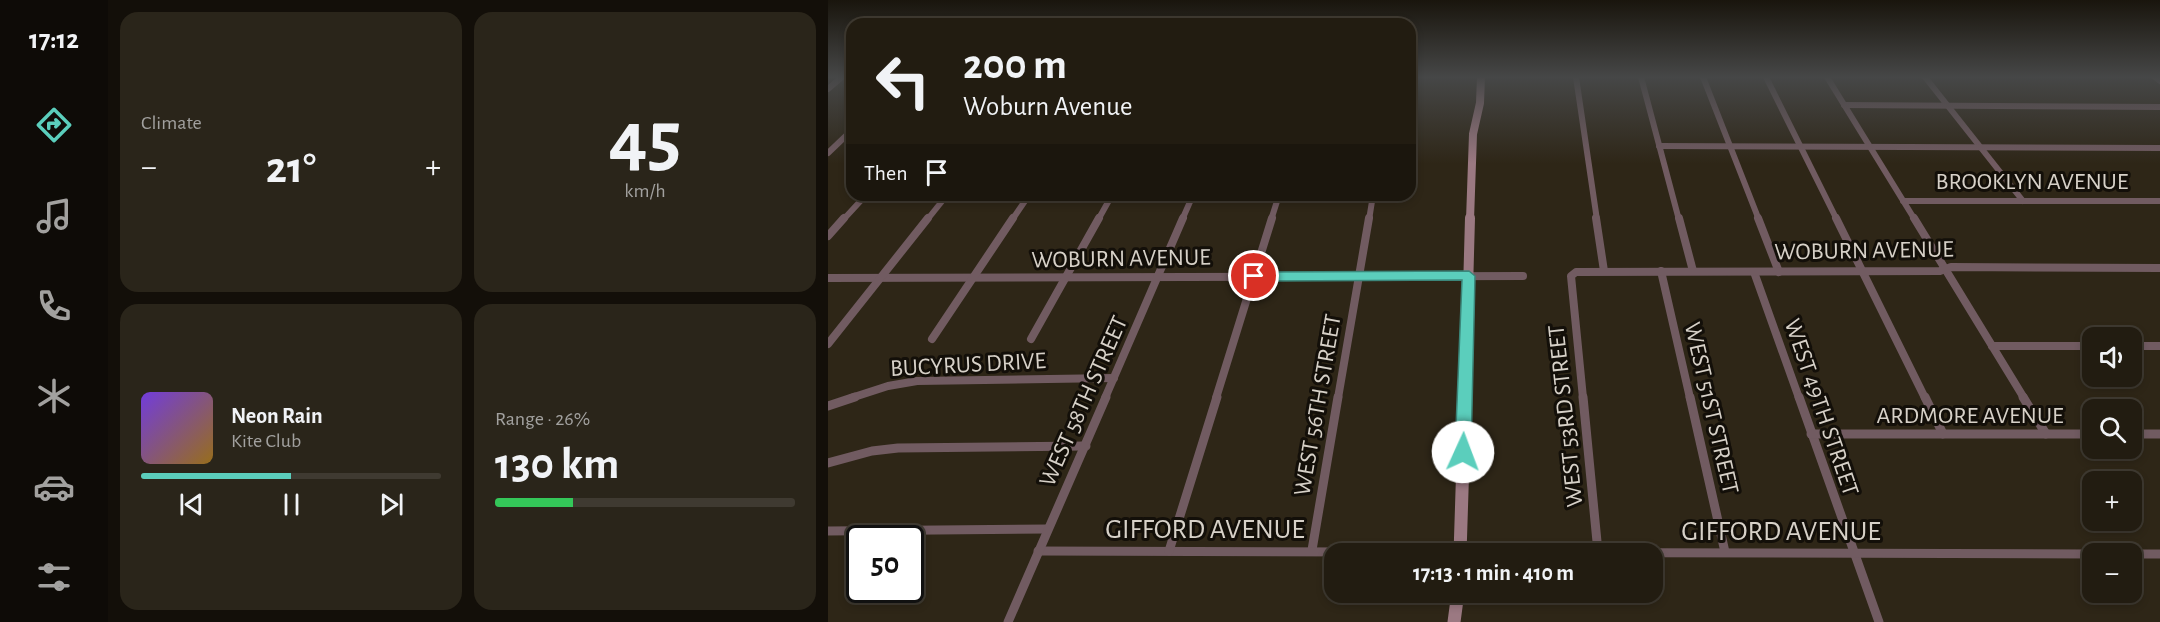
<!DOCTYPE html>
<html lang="en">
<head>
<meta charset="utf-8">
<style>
	:root { --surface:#221c11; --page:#2a251a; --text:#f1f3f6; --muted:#a2a19f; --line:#3f3a31; --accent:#5bcebc }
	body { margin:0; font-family:"Alegreya Sans",sans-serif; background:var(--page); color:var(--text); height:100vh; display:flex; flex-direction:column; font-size:22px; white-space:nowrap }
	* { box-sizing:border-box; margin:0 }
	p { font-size:20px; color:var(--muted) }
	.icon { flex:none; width:33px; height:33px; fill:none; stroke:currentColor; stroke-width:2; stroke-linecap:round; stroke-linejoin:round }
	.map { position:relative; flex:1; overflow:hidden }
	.sheet { display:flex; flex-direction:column; gap:12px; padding:12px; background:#130f09; width:720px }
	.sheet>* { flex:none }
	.hud { position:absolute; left:18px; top:18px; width:570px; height:183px; border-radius:18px; box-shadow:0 3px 9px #0003,0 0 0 2px var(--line); background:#221c11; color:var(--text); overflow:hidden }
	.buttons { position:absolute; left:1254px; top:327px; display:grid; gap:12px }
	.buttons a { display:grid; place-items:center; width:60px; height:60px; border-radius:12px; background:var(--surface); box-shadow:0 3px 9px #0003,0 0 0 2px var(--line); font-size:30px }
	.speed { position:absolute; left:18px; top:525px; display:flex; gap:12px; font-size:30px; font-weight:700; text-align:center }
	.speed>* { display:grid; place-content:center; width:78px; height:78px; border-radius:50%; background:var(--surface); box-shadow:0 3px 9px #0003,0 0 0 2px var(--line); line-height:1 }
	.speed .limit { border:3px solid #111; border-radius:9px; background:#fff; color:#111 }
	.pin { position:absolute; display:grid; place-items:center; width:51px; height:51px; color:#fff; margin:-26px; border:3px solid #fff; border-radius:50%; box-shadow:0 2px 6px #0007 }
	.me { position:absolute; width:66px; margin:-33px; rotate:2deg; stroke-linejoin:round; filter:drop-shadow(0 0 4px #0008) }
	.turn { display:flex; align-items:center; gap:21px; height:126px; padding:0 18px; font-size:27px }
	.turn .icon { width:78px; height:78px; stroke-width:2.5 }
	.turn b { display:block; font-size:42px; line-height:51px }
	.then { display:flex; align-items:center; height:57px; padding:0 18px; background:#0003; gap:12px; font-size:22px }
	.big { font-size:45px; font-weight:600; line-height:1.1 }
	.sheet .widget { flex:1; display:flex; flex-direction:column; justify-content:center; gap:9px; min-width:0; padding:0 21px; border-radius:18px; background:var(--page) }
	.sheet .dial { align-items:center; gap:0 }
	.dial b { font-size:78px; line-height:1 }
	.song { display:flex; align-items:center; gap:18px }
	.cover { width:72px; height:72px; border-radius:9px; background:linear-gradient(135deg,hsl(260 70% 55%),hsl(40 70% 35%)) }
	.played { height:6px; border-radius:3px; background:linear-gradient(90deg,var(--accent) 50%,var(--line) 50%) }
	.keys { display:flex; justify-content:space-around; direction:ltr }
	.heat { display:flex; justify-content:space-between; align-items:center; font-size:33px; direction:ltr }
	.charge { height:9px; border-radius:4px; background:linear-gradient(90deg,#34c759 26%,var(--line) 0) }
	.sheet .tiles { flex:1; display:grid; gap:12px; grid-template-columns:repeat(2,1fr) }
	.trip { position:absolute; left:496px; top:543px; width:339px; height:60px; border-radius:18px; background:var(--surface); box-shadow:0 3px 9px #0003,0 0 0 2px var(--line); font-weight:600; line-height:60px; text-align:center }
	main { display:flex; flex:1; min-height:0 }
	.dock { display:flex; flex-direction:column; width:108px; justify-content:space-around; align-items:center; background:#0e0b07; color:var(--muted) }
	.dock .icon { width:42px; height:42px }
	.dock .on { color:var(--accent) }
	.dock b { font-size:27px; color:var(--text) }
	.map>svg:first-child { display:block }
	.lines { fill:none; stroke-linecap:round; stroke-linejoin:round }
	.minor-far2 { stroke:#715b61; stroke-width:6 }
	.minor-far1 { stroke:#715b61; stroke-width:8 }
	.minor { stroke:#715b61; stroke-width:9 }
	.secondary-far2 { stroke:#9b7982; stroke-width:8 }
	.secondary-far1 { stroke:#9b7982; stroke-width:10 }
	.secondary { stroke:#9b7982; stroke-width:13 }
	.route { fill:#5bcebc; stroke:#3b867a; stroke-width:1.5 }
	.labels { text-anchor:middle; stroke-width:6; stroke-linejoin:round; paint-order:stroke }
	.street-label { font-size:24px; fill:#d7d1c8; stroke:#130f09 }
	.near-street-label { font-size:28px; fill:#d7d1c8; stroke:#130f09 }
</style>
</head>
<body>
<main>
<nav class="dock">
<b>17:12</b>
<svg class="icon on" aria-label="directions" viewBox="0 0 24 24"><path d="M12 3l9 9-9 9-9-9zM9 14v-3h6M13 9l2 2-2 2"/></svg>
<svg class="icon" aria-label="music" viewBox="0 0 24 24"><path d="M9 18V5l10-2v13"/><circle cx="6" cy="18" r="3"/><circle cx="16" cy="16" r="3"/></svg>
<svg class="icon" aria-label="phone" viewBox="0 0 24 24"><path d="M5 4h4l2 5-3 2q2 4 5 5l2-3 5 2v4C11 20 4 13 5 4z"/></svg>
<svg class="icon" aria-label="climate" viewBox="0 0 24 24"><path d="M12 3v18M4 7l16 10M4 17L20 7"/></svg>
<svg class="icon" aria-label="car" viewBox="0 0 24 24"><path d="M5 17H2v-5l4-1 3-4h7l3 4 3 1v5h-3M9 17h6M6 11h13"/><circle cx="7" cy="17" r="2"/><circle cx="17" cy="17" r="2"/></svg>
<svg class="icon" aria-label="filters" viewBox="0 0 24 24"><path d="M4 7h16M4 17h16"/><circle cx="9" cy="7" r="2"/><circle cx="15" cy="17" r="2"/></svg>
</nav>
<section class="sheet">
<div class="tiles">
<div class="widget"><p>Climate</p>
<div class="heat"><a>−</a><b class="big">21°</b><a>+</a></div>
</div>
<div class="widget dial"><b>45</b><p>km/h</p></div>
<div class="widget">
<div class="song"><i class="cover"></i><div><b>Neon Rain</b><p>Kite Club</p></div></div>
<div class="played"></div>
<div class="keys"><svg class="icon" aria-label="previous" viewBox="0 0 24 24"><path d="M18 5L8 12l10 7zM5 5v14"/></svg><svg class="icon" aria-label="pause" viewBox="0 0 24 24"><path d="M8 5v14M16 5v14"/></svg><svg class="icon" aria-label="next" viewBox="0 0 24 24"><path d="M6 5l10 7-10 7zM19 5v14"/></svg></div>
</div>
<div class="widget"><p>Range · 26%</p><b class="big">130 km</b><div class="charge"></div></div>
</div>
</section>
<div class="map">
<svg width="1332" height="622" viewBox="0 0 1332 622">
	<rect width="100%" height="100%" fill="#2e2617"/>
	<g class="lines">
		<g class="minor-far2">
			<path d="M 748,77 L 769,220"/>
			<path d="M 813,77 L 851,220"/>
			<path d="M 875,77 L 931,220"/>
			<path d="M 938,77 L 1009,220"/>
			<path d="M 999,77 L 1087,220"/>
			<path d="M 1097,77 L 1195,201"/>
			<path d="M 1327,77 L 1332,81"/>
			<path d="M 0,89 L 14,77"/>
			<path d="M 1016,105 L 1332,107"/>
			<path d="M 831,146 L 1332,148"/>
			<path d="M 0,153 L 24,130"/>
			<path d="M 1075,201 L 1332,201"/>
			<path d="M 15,220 L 38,195"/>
			<path d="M 99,220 L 119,195"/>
			<path d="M 184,220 L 201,195"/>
			<path d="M 270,220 L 284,195"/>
			<path d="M 354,220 L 365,195"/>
			<path d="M 443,220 L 451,195"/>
			<path d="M 541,220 L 545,195"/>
		</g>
		<g class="minor-far1">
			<path d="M 768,218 L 776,271"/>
			<path d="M 851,218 L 865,271"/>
			<path d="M 930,218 L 951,272"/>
			<path d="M 1008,218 L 1097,398"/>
			<path d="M 1086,218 L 1196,398"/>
			<path d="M 0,236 L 16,218"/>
			<path d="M 833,271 L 862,398"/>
			<path d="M 926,272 L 971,398"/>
			<path d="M 0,278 L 695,276"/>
			<path d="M 104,339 L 185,218"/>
			<path d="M 203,339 L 271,218"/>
			<path d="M 0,344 L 100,218"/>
			<path d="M 1164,346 L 1264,346"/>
			<path d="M 1304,346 L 1332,346"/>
			<path d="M 23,398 L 60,386 L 89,381 L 286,378"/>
			<path d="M 277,398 L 355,218"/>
			<path d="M 388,398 L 444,218"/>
			<path d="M 510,398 L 541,218"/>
			<path d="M 755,398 L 743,276 L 748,272 L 1112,271 L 1123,267 L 1332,268"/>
		</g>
		<g class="minor">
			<path d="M 755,397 L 770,552"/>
			<path d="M 862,397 L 897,552"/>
			<path d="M 971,397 L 1051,622"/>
			<path d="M 1097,397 L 1115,434"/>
			<path d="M 1195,397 L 1218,434"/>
			<path d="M 0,406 L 27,397"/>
			<path d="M 983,434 L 1264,434"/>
			<path d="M 1304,434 L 1332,434"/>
			<path d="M 0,463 L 44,451 L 70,448 L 258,446"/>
			<path d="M 0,531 L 219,529"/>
			<path d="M 484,550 L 510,397"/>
			<path d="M 210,551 L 1264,554"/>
			<path d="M 341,551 L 389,397"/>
			<path d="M 1304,554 L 1332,554"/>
			<path d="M 180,622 L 278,397"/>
		</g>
		<path class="secondary-far2" d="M 642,220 L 645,134 L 652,103 L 653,77"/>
		<path class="secondary-far1" d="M 637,398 L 642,218"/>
		<g class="secondary">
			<path d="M 632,554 L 637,397"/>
			<path d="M 626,622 L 630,592"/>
		</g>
	</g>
	<linearGradient id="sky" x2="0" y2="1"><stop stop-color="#19150d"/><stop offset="0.47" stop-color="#464747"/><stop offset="1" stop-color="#464747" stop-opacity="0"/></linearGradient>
	<rect width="1332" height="164" fill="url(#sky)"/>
	<path class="route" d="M 641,271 L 647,276 L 643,452 L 641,457 L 635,459 L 629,457 L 627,452 L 634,280 L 426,281 L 419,276 L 426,272 Z"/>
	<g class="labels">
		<g class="street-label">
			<text x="1204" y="189">BROOKLYN AVENUE</text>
			<text transform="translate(1036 250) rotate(-1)" y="8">WOBURN AVENUE</text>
			<text transform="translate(293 258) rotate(-1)" y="8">WOBURN AVENUE</text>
			<text transform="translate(140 364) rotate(-3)" y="8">BUCYRUS DRIVE</text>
			<text transform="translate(255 401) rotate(-66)" y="8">WEST 58TH STREET</text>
			<text transform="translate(489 405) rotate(-80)" y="8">WEST 56TH STREET</text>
			<text transform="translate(994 407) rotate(71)" y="8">WEST 49TH STREET</text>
			<text transform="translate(884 408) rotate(77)" y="8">WEST 51ST STREET</text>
			<text x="1142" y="423">ARDMORE AVENUE</text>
			<text transform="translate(737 416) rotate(-96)" y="8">WEST 53RD STREET</text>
		</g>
		<g class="near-street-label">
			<text x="377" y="538">GIFFORD AVENUE</text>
			<text x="953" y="540">GIFFORD AVENUE</text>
		</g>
	</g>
</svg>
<div class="buttons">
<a><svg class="icon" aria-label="sound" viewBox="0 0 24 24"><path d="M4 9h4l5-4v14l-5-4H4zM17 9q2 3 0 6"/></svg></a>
<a><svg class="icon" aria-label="search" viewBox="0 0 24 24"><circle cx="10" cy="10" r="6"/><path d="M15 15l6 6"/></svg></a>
<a>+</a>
<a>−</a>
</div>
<div class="speed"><div class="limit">50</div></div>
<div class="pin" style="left:426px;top:276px;background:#d93025"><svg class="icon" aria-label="arrive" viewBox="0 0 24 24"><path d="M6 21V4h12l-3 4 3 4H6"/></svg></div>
<svg class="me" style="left:635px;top:452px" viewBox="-20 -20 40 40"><circle r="19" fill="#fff"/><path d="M0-13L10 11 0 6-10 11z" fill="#5bcebc"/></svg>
<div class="trip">17:13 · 1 min · 410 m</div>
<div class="hud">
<div class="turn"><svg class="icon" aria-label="left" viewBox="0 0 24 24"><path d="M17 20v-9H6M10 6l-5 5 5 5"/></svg><div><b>200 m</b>Woburn Avenue</div></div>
<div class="then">Then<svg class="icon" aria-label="arrive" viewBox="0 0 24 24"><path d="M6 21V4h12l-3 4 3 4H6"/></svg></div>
</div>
</div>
</main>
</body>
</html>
